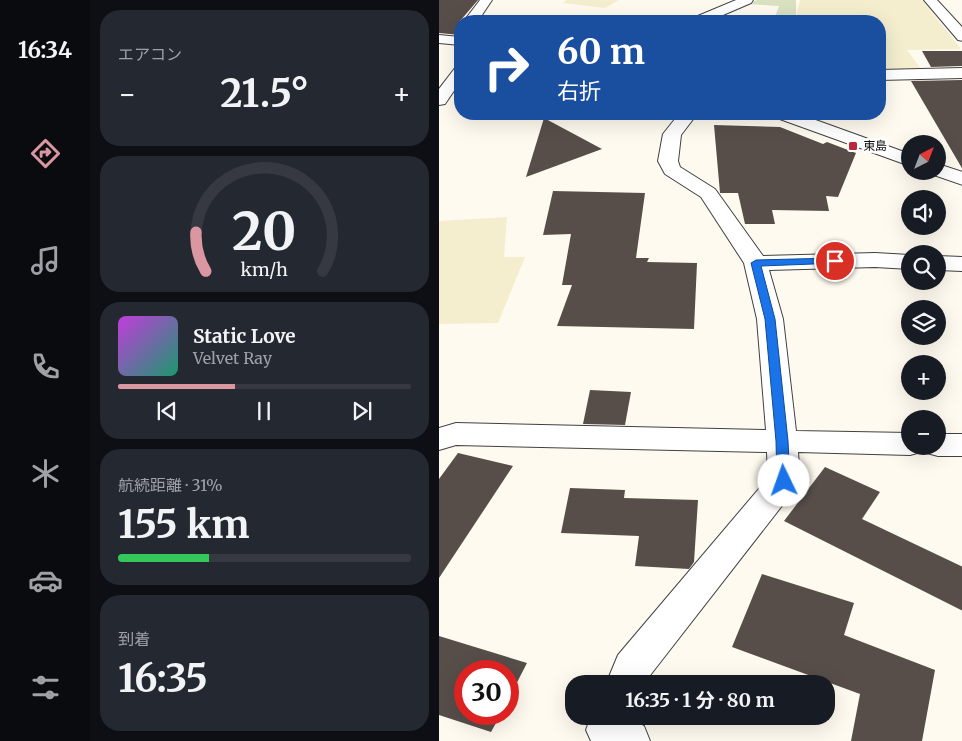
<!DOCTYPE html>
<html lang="ja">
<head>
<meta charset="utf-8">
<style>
	:root { --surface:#171b24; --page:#242831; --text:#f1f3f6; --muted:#9ea1a6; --line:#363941; --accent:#da97a2 }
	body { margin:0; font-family:Merriweather,"Noto Sans JP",serif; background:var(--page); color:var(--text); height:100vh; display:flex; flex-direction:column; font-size:19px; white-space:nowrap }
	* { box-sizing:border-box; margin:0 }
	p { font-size:16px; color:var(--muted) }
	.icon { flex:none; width:28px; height:28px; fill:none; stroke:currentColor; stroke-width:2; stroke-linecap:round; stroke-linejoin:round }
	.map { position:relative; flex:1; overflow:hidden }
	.drawer { display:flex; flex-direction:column; gap:10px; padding:10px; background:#0d0f14; width:349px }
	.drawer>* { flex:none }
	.hud { position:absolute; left:15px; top:15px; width:432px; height:105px; border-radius:20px; box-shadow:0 5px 20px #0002; background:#1a4fa0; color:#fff; overflow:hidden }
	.needle { width:32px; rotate:42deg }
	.controls { position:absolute; left:462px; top:135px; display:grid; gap:10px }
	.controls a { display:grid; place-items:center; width:45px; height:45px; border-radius:50%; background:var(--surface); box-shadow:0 5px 20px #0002; font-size:25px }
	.speed { position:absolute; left:15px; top:660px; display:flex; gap:10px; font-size:25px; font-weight:700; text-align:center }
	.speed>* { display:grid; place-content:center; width:65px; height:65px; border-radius:50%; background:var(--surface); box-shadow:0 5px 20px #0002; line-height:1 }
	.speed .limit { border:8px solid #d22; background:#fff; color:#111 }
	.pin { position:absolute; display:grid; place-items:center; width:42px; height:42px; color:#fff; margin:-21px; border:2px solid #fff; border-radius:50%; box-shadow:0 1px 5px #0007 }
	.me { position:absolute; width:55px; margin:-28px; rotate:357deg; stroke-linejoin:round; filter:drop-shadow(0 0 4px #0008) }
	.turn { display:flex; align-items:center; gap:18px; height:105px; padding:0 20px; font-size:22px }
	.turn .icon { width:65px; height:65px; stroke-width:2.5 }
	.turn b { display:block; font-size:35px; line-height:42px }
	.big { font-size:38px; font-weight:700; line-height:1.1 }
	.drawer .card { flex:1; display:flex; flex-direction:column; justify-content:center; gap:8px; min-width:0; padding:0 18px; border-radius:20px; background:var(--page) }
	.drawer .dial { align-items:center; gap:0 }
	.dial svg { height:130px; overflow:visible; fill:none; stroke:var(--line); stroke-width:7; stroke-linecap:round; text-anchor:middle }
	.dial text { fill:var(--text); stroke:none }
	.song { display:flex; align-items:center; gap:15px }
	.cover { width:60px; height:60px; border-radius:8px; background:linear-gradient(135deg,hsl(290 70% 55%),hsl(160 70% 35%)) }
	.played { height:5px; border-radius:2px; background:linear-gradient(90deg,var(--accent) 40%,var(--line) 40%) }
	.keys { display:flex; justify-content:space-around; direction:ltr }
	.heat { display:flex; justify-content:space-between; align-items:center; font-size:28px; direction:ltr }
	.charge { height:8px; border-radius:4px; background:linear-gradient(90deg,#34c759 31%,var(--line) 0) }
	.trip { position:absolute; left:126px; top:675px; width:270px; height:50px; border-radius:20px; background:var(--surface); box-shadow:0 5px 20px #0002; font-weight:700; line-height:50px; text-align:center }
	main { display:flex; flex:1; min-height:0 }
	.tab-bar { display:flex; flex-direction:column; width:90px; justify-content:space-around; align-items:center; background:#090b0e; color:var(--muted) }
	.tab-bar .icon { width:35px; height:35px }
	.tab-bar .on { color:var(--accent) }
	.tab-bar b { font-size:22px; color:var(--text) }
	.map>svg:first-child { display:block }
	.farmland { fill:#f4eecf }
	.cemetery { fill:#d9e1c0 }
	.building { fill:#574e4a }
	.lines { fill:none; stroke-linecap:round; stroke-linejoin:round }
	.minor-casing { stroke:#414141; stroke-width:2 }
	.minor { fill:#fff; fill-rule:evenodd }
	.route { fill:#1a73e8; stroke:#114b97 }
	.poi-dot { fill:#bd273b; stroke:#fff; stroke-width:2 }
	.labels { text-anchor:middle; stroke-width:5; stroke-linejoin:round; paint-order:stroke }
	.far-poi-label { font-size:12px; fill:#0e0e0e; stroke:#fff; text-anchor:start }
</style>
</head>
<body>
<main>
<nav class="tab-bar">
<b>16:34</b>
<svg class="icon on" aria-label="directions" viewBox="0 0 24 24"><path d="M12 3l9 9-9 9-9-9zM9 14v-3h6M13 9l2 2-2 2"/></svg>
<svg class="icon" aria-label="music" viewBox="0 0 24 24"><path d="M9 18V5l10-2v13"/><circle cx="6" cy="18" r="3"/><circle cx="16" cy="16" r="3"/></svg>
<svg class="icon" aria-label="phone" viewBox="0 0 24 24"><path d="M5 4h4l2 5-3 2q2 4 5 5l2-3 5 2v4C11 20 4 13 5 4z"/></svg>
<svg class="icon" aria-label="climate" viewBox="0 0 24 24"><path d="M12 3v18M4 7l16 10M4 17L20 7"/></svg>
<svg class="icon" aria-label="car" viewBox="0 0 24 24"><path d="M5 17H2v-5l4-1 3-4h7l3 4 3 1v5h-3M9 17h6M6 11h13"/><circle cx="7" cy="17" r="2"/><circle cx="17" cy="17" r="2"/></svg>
<svg class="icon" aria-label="filters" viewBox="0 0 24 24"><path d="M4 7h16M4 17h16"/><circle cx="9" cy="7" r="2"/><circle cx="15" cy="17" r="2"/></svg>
</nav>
<section class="drawer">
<div class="card"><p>エアコン</p>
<div class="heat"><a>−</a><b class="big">21.5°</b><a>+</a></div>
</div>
<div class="card dial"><svg viewBox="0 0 100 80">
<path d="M14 69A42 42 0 1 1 86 69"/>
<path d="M14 69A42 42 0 0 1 8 45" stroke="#da97a2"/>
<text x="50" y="56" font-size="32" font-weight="700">20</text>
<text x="50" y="72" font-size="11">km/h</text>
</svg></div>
<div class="card">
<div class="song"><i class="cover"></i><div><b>Static Love</b><p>Velvet Ray</p></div></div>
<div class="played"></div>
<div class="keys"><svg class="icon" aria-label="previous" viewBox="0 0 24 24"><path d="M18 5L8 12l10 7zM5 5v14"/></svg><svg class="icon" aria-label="pause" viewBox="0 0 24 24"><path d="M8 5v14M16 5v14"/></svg><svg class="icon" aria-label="next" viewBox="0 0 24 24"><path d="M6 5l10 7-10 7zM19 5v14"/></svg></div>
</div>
<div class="card"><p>航続距離 · 31%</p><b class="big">155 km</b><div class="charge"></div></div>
<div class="card"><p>到着</p><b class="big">16:35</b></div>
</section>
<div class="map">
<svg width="524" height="741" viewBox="0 0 524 741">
	<rect width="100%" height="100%" fill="#fffaef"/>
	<g class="farmland">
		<path d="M 127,0 L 180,0 L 166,8 L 124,3 Z"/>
		<path d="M 361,0 L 483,0 L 522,49 L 468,50 L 482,69 L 441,70 L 441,21 L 356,21 Z"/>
		<path d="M 68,217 L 65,257 L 86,257 L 59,323 L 0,324 L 0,221 Z"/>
	</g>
	<path class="cemetery" d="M 318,0 L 357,0 L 357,18 L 336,17 L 340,6 L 309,4 Z"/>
	<g class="building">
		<path d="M 0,0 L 39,0 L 21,21 L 21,35 L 0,33 Z"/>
		<path d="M 483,51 L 524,51 L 524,66 L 492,67 Z"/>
		<path d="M 524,80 L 524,170 L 472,81 Z"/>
		<path d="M 105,118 L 163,149 L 87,177 Z"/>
		<path d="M 275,125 L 341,127 L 384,144 L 388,142 L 417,153 L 399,197 L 387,196 L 390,211 L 333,210 L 336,224 L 306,224 L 299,193 L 281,193 Z"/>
		<path d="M 114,191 L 206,193 L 197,258 L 210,258 L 208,262 L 258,263 L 255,329 L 118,326 L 133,285 L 123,285 L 132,234 L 104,235 Z"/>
		<path d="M 151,390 L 192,392 L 186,425 L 144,424 Z"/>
		<path d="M 19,453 L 74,466 L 0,578 L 0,479 Z"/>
		<path d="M 386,467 L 441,492 L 423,519 L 524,567 L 524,611 L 345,521 Z"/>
		<path d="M 131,488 L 186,490 L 185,498 L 259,500 L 255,562 L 250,569 L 196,566 L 200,536 L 122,533 Z"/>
		<path d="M 323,574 L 415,603 L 405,635 L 496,670 L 483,741 L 412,741 L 421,694 L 293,647 Z"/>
		<path d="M 0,636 L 88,663 L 69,700 L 69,671 L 26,671 L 26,714 L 62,714 L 52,732 L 0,715 Z"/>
	</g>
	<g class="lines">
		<g class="minor-casing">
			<g id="minor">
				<path d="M 41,0 L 53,0 L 39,21 L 25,21 Z"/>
				<path d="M 297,0 L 314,0 L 312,3 L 270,21 L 252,21 L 254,18 Z"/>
				<path d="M 485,0 L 498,0 L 524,28 L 524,41 L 519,40 Z"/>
				<path d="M 0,35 L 21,37 L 21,45 L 0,43 Z"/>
				<path d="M 21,66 L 21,82 L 6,104 L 0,105 L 0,89 L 16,68 Z"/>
				<path d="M 524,68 L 524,78 L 441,80 L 441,70 Z"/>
				<path d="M 240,114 L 258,114 L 242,135 L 239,161 L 241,167 L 276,189 L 324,256 L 436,253 L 471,255 L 471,269 L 436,267 L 330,270 L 344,319 L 357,431 L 471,433 L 471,446 L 499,446 L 499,434 L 524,434 L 524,456 L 499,456 L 488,453 L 485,447 L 482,452 L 471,455 L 359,452 L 361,481 L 356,489 L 209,678 L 207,684 L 167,684 L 179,655 L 329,478 L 328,452 L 17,445 L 0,450 L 0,428 L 17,423 L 327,430 L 318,319 L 305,263 L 262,197 L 226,174 L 219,161 L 224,134 Z"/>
				<path d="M 335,114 L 360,114 L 471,154 L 471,166 L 338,118 Z"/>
				<path d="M 499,164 L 524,172 L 524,185 L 492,174 L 490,171 L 499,171 Z"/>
				<path d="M 499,256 L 524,257 L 524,271 L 499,270 Z"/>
				<path d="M 152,716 L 194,716 L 192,720 L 205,726 L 211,741 L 152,741 L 147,730 Z"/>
			</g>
		</g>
		<use href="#minor" class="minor"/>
	</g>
	<path class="route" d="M 396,258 L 400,259 L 400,263 L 322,266 L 336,319 L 349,441 L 351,481 L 350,485 L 340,485 L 338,481 L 337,441 L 326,319 L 312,263 L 317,260 Z"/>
	<rect class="poi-dot" x="409" y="141" width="10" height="10" rx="2.5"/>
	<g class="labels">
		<g class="far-poi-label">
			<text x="424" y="150">東島</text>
		</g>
	</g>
</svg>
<div class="controls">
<a><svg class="needle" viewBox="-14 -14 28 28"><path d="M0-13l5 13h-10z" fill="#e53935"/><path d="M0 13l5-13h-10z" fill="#9ea1a6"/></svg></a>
<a><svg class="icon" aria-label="sound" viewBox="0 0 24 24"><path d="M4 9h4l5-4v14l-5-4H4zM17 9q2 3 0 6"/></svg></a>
<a><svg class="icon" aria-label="search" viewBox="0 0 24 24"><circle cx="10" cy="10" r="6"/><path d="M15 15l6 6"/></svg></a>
<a><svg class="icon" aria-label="layers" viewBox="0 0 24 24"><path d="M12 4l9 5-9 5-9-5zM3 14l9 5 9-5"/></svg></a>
<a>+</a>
<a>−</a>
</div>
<div class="speed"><div class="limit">30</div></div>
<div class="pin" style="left:396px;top:261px;background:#d93025"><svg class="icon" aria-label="arrive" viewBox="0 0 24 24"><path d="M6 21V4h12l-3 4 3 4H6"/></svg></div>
<svg class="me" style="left:345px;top:481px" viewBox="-20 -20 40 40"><circle r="19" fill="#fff"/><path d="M0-13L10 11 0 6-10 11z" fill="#1a73e8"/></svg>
<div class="trip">16:35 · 1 分 · 80 m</div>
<div class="hud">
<div class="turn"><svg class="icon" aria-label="right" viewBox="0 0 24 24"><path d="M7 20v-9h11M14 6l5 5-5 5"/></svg><div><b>60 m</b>右折</div></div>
</div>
</div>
</main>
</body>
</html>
